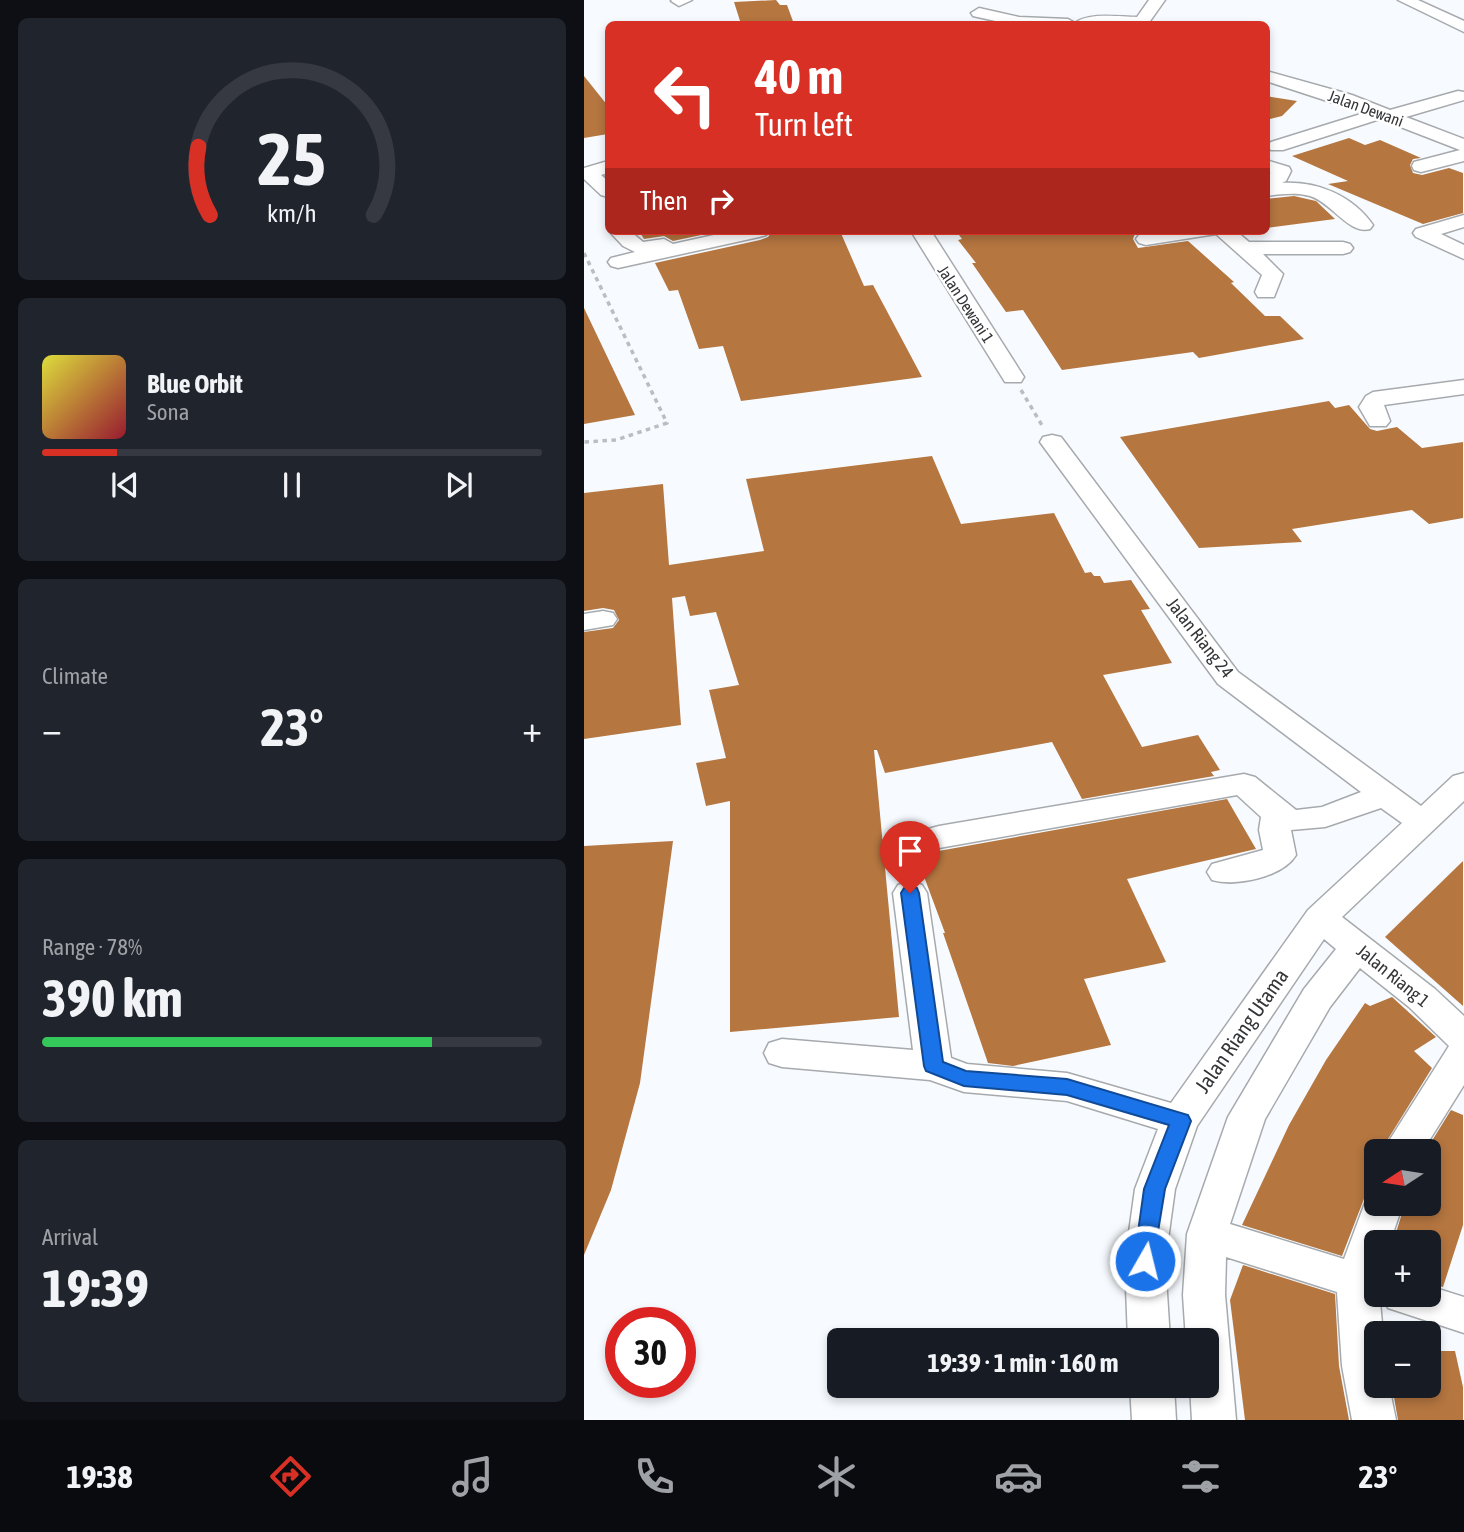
<!DOCTYPE html>
<html lang="en">
<head>
<meta charset="utf-8">
<style>
	:root { --surface:#171b24; --page:#20242c; --text:#f1f3f6; --muted:#9ea1a6; --line:#363941; --accent:#d93025 }
	body { margin:0; font-family:"Asap Condensed",sans-serif; background:var(--page); color:var(--text); height:100vh; display:flex; flex-direction:column; font-size:26px; white-space:nowrap }
	* { box-sizing:border-box; margin:0 }
	p { font-size:23px; color:var(--muted) }
	.icon { flex:none; width:38px; height:38px; fill:none; stroke:currentColor; stroke-width:2; stroke-linecap:round; stroke-linejoin:round }
	.map { position:relative; flex:1; overflow:hidden }
	.panel { display:flex; flex-direction:column; gap:18px; padding:18px; background:#0d0f14; width:584px }
	.panel>* { flex:none }
	.banner { position:absolute; left:21px; top:21px; width:665px; height:214px; border-radius:10px; box-shadow:0 4px 10px #0003; background:#d93025; color:#fff; overflow:hidden }
	.needle { width:46px; rotate:258deg }
	.fabs { position:absolute; left:780px; top:1139px; display:grid; gap:14px }
	.fabs a { display:grid; place-items:center; width:77px; height:77px; border-radius:10px; background:var(--surface); box-shadow:0 4px 10px #0003; font-size:35px }
	.speed { position:absolute; left:21px; top:1307px; display:flex; gap:14px; font-size:35px; font-weight:700; text-align:center }
	.speed>* { display:grid; place-content:center; width:91px; height:91px; border-radius:50%; background:var(--surface); box-shadow:0 4px 10px #0003; line-height:1 }
	.speed .limit { border:10px solid #d22; background:#fff; color:#111 }
	.pin { position:absolute; display:grid; place-items:center; width:60px; height:60px; color:#fff; margin:-72px -30px; border-radius:50% 50% 50% 0; rotate:-45deg; box-shadow:0 0 7px #0007 }
	.pin .icon { rotate:45deg }
	.me { position:absolute; width:77px; margin:-38px; rotate:8deg; stroke-linejoin:round; filter:drop-shadow(0 0 5px #0008) }
	.turn { display:flex; align-items:center; gap:24px; height:147px; padding:0 35px; font-size:32px }
	.turn .icon { width:91px; height:91px; stroke-width:2.5 }
	.turn b { display:block; font-size:49px; line-height:60px }
	.then { display:flex; align-items:center; height:66px; padding:0 35px; background:#0003; gap:14px; font-size:26px }
	.big { font-size:52px; font-weight:700; line-height:1.1 }
	.panel .widget { flex:1; display:flex; flex-direction:column; justify-content:center; gap:10px; min-width:0; padding:0 24px; border-radius:10px; background:var(--page) }
	.panel .dial { align-items:center; gap:0 }
	.dial svg { height:182px; overflow:visible; fill:none; stroke:var(--line); stroke-width:7; stroke-linecap:round; text-anchor:middle }
	.dial text { fill:var(--text); stroke:none }
	.song { display:flex; align-items:center; gap:21px }
	.cover { width:84px; height:84px; border-radius:10px; background:linear-gradient(135deg,hsl(60 70% 55%),hsl(350 70% 35%)) }
	.played { height:7px; border-radius:4px; background:linear-gradient(90deg,var(--accent) 15%,var(--line) 15%) }
	.keys { display:flex; justify-content:space-around; direction:ltr }
	.heat { display:flex; justify-content:space-between; align-items:center; font-size:38px; direction:ltr }
	.charge { height:10px; border-radius:5px; background:linear-gradient(90deg,#34c759 78%,var(--line) 0) }
	.trip { position:absolute; left:243px; top:1328px; width:392px; height:70px; border-radius:10px; background:var(--surface); box-shadow:0 4px 10px #0003; font-weight:700; line-height:70px; text-align:center }
	.tab-bar { display:flex; height:112px; justify-content:space-around; align-items:center; background:#090b0e; color:var(--muted) }
	.tab-bar .icon { width:49px; height:49px }
	.tab-bar .selected { color:var(--accent) }
	.tab-bar b { font-size:32px; color:var(--text) }
	main { display:flex; flex:1; min-height:0 }
	.map>svg:first-child { display:block }
	.building { fill:#b57640 }
	.lines { fill:none; stroke-linecap:round; stroke-linejoin:round }
	.minor-casing { stroke:#a6aaad; stroke-width:3 }
	.path { stroke:#babdc1; stroke-width:3.5; stroke-dasharray:4.5 4.5; stroke-linecap:butt }
	.minor { fill:#fff; fill-rule:evenodd }
	.route { fill:#1a73e8; stroke:#114b97; stroke-width:2 }
	.labels { text-anchor:middle; stroke-width:5; stroke-linejoin:round; paint-order:stroke }
	.far-street-label { font-size:16px; fill:#343537; stroke:#fff }
	.street-label { font-size:18px; fill:#343537; stroke:#fff }
	.near-street-label { font-size:21px; fill:#343537; stroke:#fff }
</style>
</head>
<body>
<main>
<section class="panel">
<div class="widget dial"><svg viewBox="0 0 100 80">
<path d="M14 69A42 42 0 1 1 86 69"/>
<path d="M14 69A42 42 0 0 1 9 39" stroke="#d93025"/>
<text x="50" y="56" font-size="32" font-weight="700">25</text>
<text x="50" y="72" font-size="11">km/h</text>
</svg></div>
<div class="widget">
<div class="song"><i class="cover"></i><div><b>Blue Orbit</b><p>Sona</p></div></div>
<div class="played"></div>
<div class="keys"><svg class="icon" aria-label="previous" viewBox="0 0 24 24"><path d="M18 5L8 12l10 7zM5 5v14"/></svg><svg class="icon" aria-label="pause" viewBox="0 0 24 24"><path d="M8 5v14M16 5v14"/></svg><svg class="icon" aria-label="next" viewBox="0 0 24 24"><path d="M6 5l10 7-10 7zM19 5v14"/></svg></div>
</div>
<div class="widget"><p>Climate</p>
<div class="heat"><a>−</a><b class="big">23°</b><a>+</a></div>
</div>
<div class="widget"><p>Range · 78%</p><b class="big">390 km</b><div class="charge"></div></div>
<div class="widget"><p>Arrival</p><b class="big">19:39</b></div>
</section>
<div class="map">
<svg width="880" height="1420" viewBox="0 0 880 1420">
	<rect width="100%" height="100%" fill="#f7fbff"/>
	<g class="building">
		<path d="M 192,0 L 196,5 L 203,5 L 210,24 L 157,24 L 150,2 Z"/>
		<path d="M 0,76 L 24,106 L 24,134 L 0,138 Z"/>
		<path d="M 682,96 L 713,101 L 698,116 L 682,120 Z"/>
		<path d="M 765,138 L 781,145 L 796,140 L 837,158 L 829,159 L 826,165 L 829,173 L 838,175 L 865,168 L 879,173 L 879,213 L 839,224 L 744,184 L 764,181 L 708,156 Z"/>
		<path d="M 710,196 L 732,201 L 751,219 L 682,228 L 682,199 Z"/>
		<path d="M 55,231 L 136,231 L 89,241 L 80,236 L 60,239 Z"/>
		<path d="M 188,231 L 256,231 L 280,286 L 289,285 L 338,377 L 157,401 L 139,346 L 115,349 L 94,290 L 85,291 L 71,263 L 176,240 L 184,237 Z"/>
		<path d="M 372,231 L 552,231 L 549,239 L 554,248 L 604,241 L 650,282 L 647,283 L 681,316 L 696,316 L 720,339 L 615,358 L 609,352 L 478,370 L 439,310 L 422,312 L 388,263 L 392,263 L 374,240 L 378,239 Z"/>
		<path d="M 0,308 L 51,415 L 0,424 Z"/>
		<path d="M 745,401 L 751,408 L 765,405 L 786,429 L 793,431 L 813,427 L 838,448 L 879,442 L 879,518 L 845,524 L 828,510 L 708,529 L 718,542 L 615,548 L 536,437 Z"/>
		<path d="M 348,456 L 377,524 L 470,513 L 501,573 L 507,572 L 510,576 L 516,576 L 520,583 L 547,580 L 566,609 L 557,610 L 588,663 L 519,675 L 558,747 L 614,735 L 636,770 L 627,772 L 630,776 L 498,799 L 468,742 L 301,773 L 293,750 L 290,750 L 315,1017 L 146,1032 L 146,801 L 122,806 L 112,763 L 142,758 L 125,690 L 155,685 L 132,612 L 106,616 L 101,596 L 88,598 L 97,725 L 0,739 L 0,632 L 29,628 L 35,620 L 30,610 L 19,608 L 0,611 L 0,493 L 79,484 L 85,565 L 180,551 L 162,479 Z"/>
		<path d="M 643,799 L 672,849 L 543,879 L 582,962 L 500,979 L 527,1045 L 429,1066 L 404,1063 L 359,933 L 361,933 L 332,855 Z"/>
		<path d="M 89,841 L 56,1083 L 27,1190 L 0,1255 L 0,846 Z"/>
		<path d="M 879,861 L 879,1006 L 801,937 Z"/>
		<path d="M 808,997 L 852,1037 L 830,1051 L 848,1068 L 796,1152 L 793,1152 L 793,1188 L 783,1191 L 758,1256 L 658,1225 L 705,1125 L 742,1060 L 781,1003 L 786,1006 Z"/>
		<path d="M 867,1110 L 879,1115 L 879,1225 L 859,1287 L 845,1284 L 845,1242 L 809,1242 L 821,1204 L 845,1204 L 845,1152 L 841,1152 Z"/>
		<path d="M 659,1265 L 751,1294 L 755,1366 L 765,1420 L 661,1420 L 646,1300 Z"/>
		<path d="M 845,1351 L 871,1351 L 879,1387 L 879,1420 L 814,1420 L 808,1386 L 845,1386 Z"/>
	</g>
	<g class="lines">
		<g class="minor-casing">
			<g id="minor">
				<path d="M 108,0 L 95,6 L 87,1 L 88,0 Z"/>
				<path d="M 565,0 L 581,0 L 564,24 L 425,24 L 389,16 L 387,13 L 395,8 L 435,17 L 484,19 L 491,23 C 505,12 535,17 553,17 Z"/>
				<path d="M 814,0 L 834,0 L 880,21 L 880,32 Z"/>
				<path d="M 682,71 L 768,95 L 806,110 L 874,91 L 880,92 L 880,100 L 822,117 L 880,139 L 880,161 L 837,172 L 830,170 L 828,166 L 830,162 L 876,150 L 796,119 L 699,150 L 687,150 L 684,146 L 687,142 L 780,113 L 682,81 Z"/>
				<path d="M 682,160 L 705,167 L 707,171 L 702,181 L 698,183 C 733,181 768,195 789,225 L 786,229 C 765,235 747,202 726,196 C 712,192 697,194 682,196 L 682,175 L 687,173 L 682,172 Z"/>
				<path d="M 24,161 L 24,173 L 17,175 L 24,181 L 24,197 L 17,195 L 0,179 L 0,168 Z"/>
				<path d="M 880,215 L 880,227 L 857,234 L 880,245 L 880,259 L 832,237 L 829,233 L 832,229 Z"/>
				<path d="M 25,231 L 46,231 L 59,242 L 80,239 L 89,244 L 148,231 L 185,231 L 182,235 L 175,237 L 34,268 L 27,266 L 24,262 L 27,258 L 51,252 L 39,246 Z"/>
				<path d="M 327,231 L 347,231 L 440,377 L 437,382 L 421,382 Z"/>
				<path d="M 577,231 L 652,231 L 665,242 L 759,242 L 766,244 L 769,248 L 766,252 L 759,254 L 679,254 L 699,274 L 690,297 L 674,297 L 671,292 L 678,275 L 632,234 L 562,245 L 555,243 L 552,239 L 555,235 Z"/>
				<path d="M 880,380 L 880,394 L 800,405 L 806,421 L 802,426 L 786,426 L 775,407 L 782,396 L 789,392 Z"/>
				<path d="M 468,435 L 477,437 L 654,672 L 837,806 L 869,776 L 880,773 L 880,801 L 758,917 L 851,989 L 880,1016 L 880,1085 L 838,1152 L 798,1152 L 865,1046 L 825,1007 L 776,968 L 746,1007 L 681,1119 L 646,1224 L 760,1259 L 785,1192 L 793,1190 L 793,1204 L 819,1204 L 806,1242 L 793,1242 L 793,1295 L 845,1295 L 845,1286 L 880,1297 L 880,1333 L 804,1308 L 801,1300 L 796,1302 L 799,1334 L 793,1334 L 793,1386 L 805,1386 L 812,1420 L 768,1420 L 758,1366 L 753,1292 L 642,1257 L 641,1295 L 652,1420 L 608,1420 L 606,1386 L 623,1386 L 623,1340 L 602,1340 L 599,1295 L 603,1234 L 644,1117 L 720,989 L 752,949 L 740,939 L 613,1126 L 591,1189 L 581,1261 L 586,1340 L 544,1340 L 541,1261 L 551,1189 L 574,1129 L 483,1101 L 380,1092 L 346,1080 L 198,1067 L 185,1063 L 180,1053 L 185,1043 L 198,1039 L 329,1050 L 309,893 L 314,885 L 326,881 L 338,885 L 343,893 L 367,1058 L 383,1064 L 483,1073 L 587,1103 L 724,910 L 818,823 L 797,808 L 741,827 L 707,830 L 712,855 C 699,877 652,887 628,880 L 623,872 L 628,864 L 679,850 L 675,830 L 677,817 L 653,795 L 355,848 L 344,845 L 339,837 L 344,829 L 355,826 L 660,774 L 671,777 L 712,810 L 738,807 L 777,792 L 634,684 L 456,442 L 459,437 Z"/>
				<path d="M 19,611 L 29,613 L 33,619 L 29,625 L 0,630 L 0,614 Z"/>
				<path d="M 546,1386 L 590,1386 L 592,1420 L 548,1420 Z"/>
			</g>
		</g>
		<g class="path">
			<path d="M 0,253 L 83,423 L 32,440 L 0,442"/>
			<path d="M 437,390 L 459,427"/>
		</g>
		<use href="#minor" class="minor"/>
	</g>
	<path class="route" d="M 326,886 L 333,888 L 335,893 L 359,1062 L 382,1071 L 483,1079 L 604,1115 L 607,1121 L 581,1189 L 568,1268 L 561,1270 L 553,1268 L 550,1261 L 560,1189 L 585,1125 L 483,1095 L 380,1086 L 342,1071 L 340,1066 L 317,893 L 320,888 Z"/>
	<g class="labels">
		<g class="far-street-label">
			<text transform="translate(782 108) rotate(20)" y="6">Jalan Dewani</text>
			<text transform="translate(382 304) rotate(57)" y="6">Jalan Dewani 1</text>
		</g>
		<g class="street-label">
			<text transform="translate(616 638) rotate(52)" y="6">Jalan Riang 24</text>
			<text transform="translate(809 976) rotate(39)" y="6">Jalan Riang 1</text>
		</g>
		<g class="near-street-label">
			<text transform="translate(658 1031) rotate(-55)" y="7">Jalan Riang Utama</text>
		</g>
	</g>
</svg>
<div class="fabs">
<a><svg class="needle" viewBox="-14 -14 28 28"><path d="M0-13l5 13h-10z" fill="#e53935"/><path d="M0 13l5-13h-10z" fill="#9ea1a6"/></svg></a>
<a>+</a>
<a>−</a>
</div>
<div class="speed"><div class="limit">30</div></div>
<div class="pin" style="left:326px;top:893px;background:#d93025"><svg class="icon" aria-label="arrive" viewBox="0 0 24 24"><path d="M6 21V4h12l-3 4 3 4H6"/></svg></div>
<svg class="me" style="left:561px;top:1261px" viewBox="-20 -20 40 40"><circle r="17" fill="#1a73e8" stroke="#fff" stroke-width="3"/><path d="M0-11L8 9 0 5-8 9z" fill="#fff"/></svg>
<div class="trip">19:39 · 1 min · 160 m</div>
<div class="banner">
<div class="turn"><svg class="icon" aria-label="left" viewBox="0 0 24 24"><path d="M17 20v-9H6M10 6l-5 5 5 5"/></svg><div><b>40 m</b>Turn left</div></div>
<div class="then">Then<svg class="icon" aria-label="right" viewBox="0 0 24 24"><path d="M7 20v-9h11M14 6l5 5-5 5"/></svg></div>
</div>
</div>
</main>
<nav class="tab-bar">
<b>19:38</b>
<svg class="icon selected" aria-label="directions" viewBox="0 0 24 24"><path d="M12 3l9 9-9 9-9-9zM9 14v-3h6M13 9l2 2-2 2"/></svg>
<svg class="icon" aria-label="music" viewBox="0 0 24 24"><path d="M9 18V5l10-2v13"/><circle cx="6" cy="18" r="3"/><circle cx="16" cy="16" r="3"/></svg>
<svg class="icon" aria-label="phone" viewBox="0 0 24 24"><path d="M5 4h4l2 5-3 2q2 4 5 5l2-3 5 2v4C11 20 4 13 5 4z"/></svg>
<svg class="icon" aria-label="climate" viewBox="0 0 24 24"><path d="M12 3v18M4 7l16 10M4 17L20 7"/></svg>
<svg class="icon" aria-label="car" viewBox="0 0 24 24"><path d="M5 17H2v-5l4-1 3-4h7l3 4 3 1v5h-3M9 17h6M6 11h13"/><circle cx="7" cy="17" r="2"/><circle cx="17" cy="17" r="2"/></svg>
<svg class="icon" aria-label="filters" viewBox="0 0 24 24"><path d="M4 7h16M4 17h16"/><circle cx="9" cy="7" r="2"/><circle cx="15" cy="17" r="2"/></svg>
<b>23°</b>
</nav>
</body>
</html>
